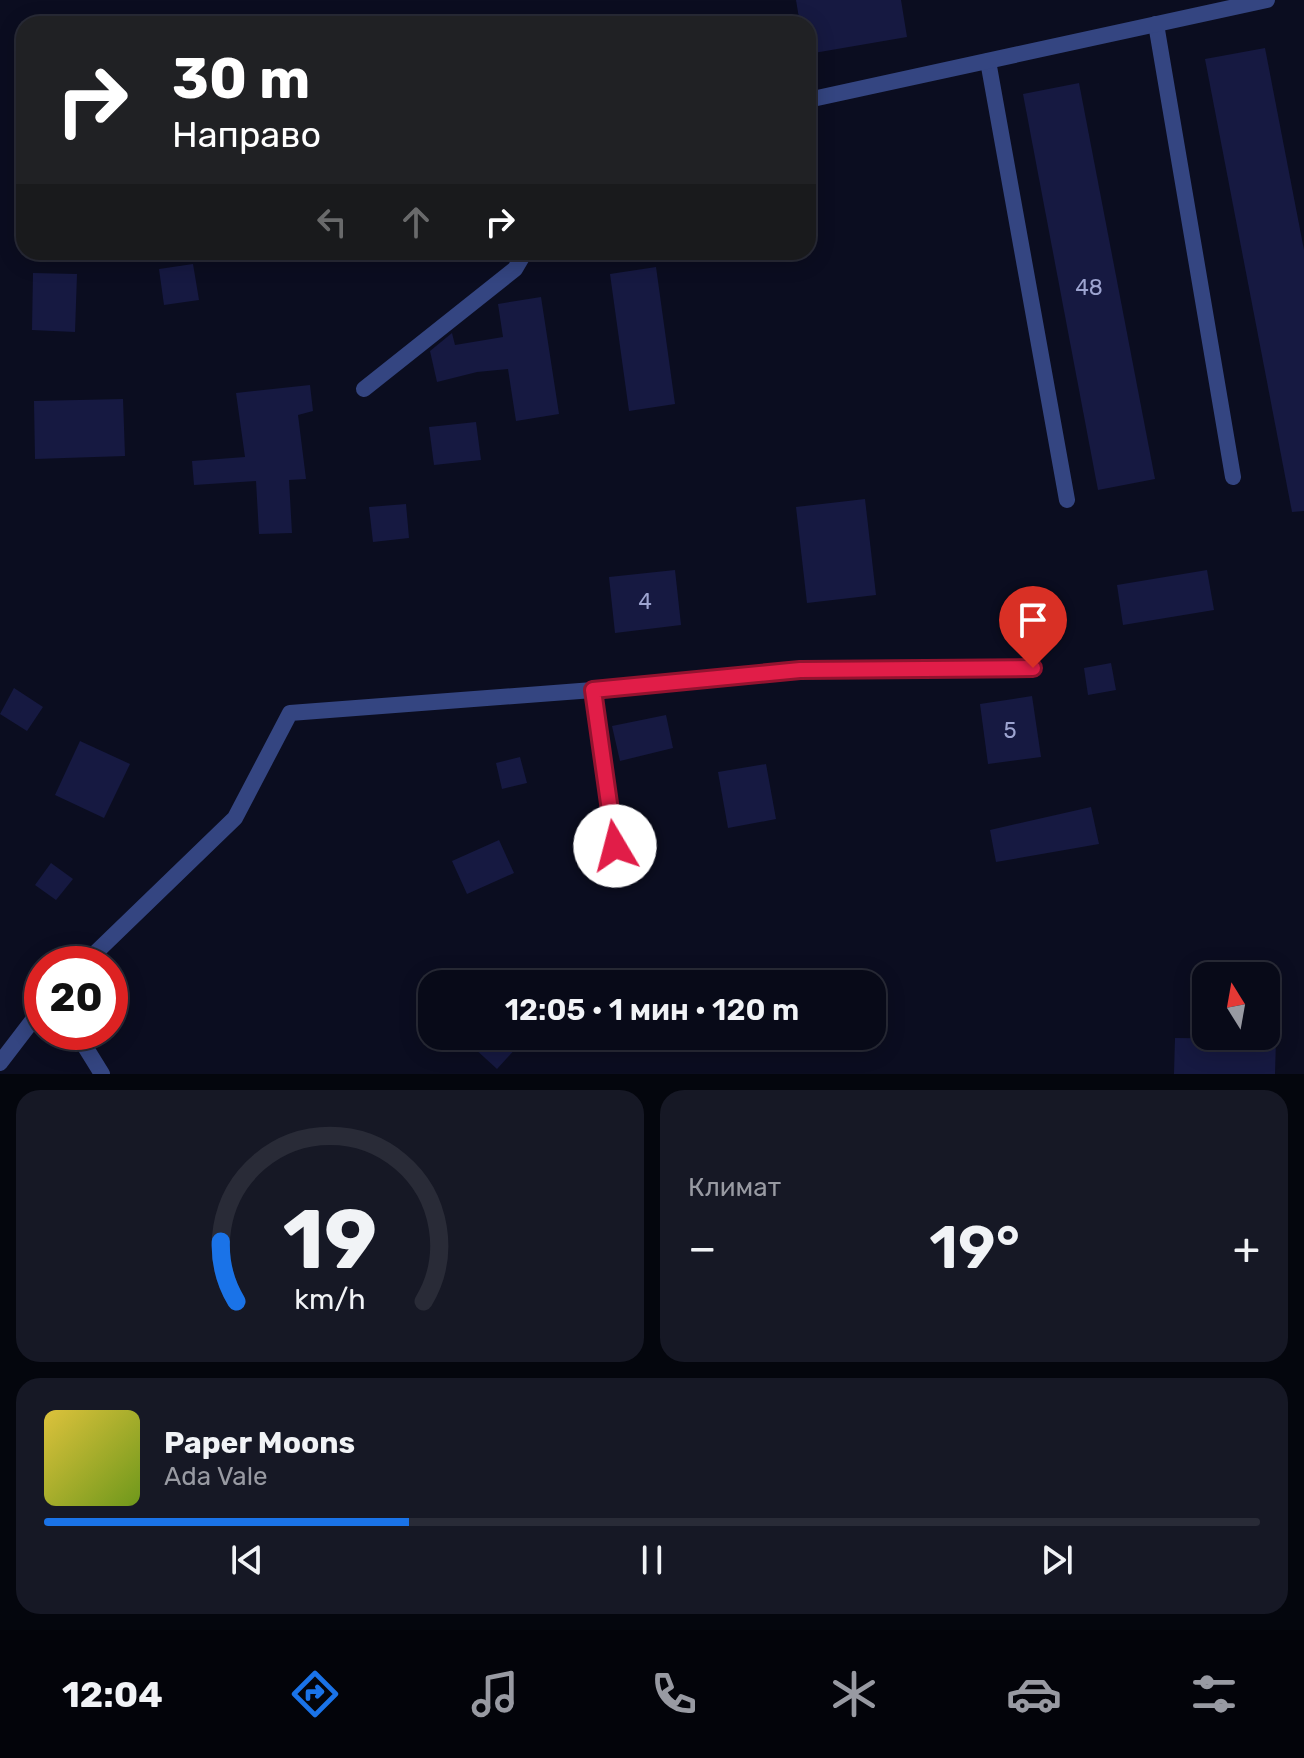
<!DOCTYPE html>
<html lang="ru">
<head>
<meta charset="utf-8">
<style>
	:root { --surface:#080a18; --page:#161825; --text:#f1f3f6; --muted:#989aa2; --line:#292b37; --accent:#1a73e8 }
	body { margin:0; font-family:Rubik,sans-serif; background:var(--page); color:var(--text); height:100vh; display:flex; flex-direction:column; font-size:30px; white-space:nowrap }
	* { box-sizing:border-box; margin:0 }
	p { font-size:26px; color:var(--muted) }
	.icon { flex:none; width:44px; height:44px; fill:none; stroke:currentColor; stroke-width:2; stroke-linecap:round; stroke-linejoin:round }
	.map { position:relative; height:1074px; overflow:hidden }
	.side { display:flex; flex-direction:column; gap:16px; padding:16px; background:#04060d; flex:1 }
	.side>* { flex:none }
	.guide { position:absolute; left:16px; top:16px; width:800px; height:244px; border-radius:24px; box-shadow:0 4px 20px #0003,0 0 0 2px var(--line); background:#202124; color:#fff; overflow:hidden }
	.needle { width:52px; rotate:349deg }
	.tools { position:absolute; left:1192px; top:962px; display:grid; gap:16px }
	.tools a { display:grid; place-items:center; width:88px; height:88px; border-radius:16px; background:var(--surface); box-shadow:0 4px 20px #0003,0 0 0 2px var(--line); font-size:40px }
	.speed { position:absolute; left:24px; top:946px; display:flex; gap:16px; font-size:40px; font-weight:700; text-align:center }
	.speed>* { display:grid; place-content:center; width:104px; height:104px; border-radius:50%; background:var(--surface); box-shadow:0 4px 20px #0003,0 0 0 2px var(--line); line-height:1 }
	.speed .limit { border:12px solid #d22; background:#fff; color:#111 }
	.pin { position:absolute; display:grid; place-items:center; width:68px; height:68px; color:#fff; margin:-82px -34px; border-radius:50% 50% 50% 0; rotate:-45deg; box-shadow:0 0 8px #0007 }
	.pin .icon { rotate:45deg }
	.me { position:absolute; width:88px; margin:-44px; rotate:352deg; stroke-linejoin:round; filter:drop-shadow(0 0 6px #0008) }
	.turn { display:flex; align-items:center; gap:28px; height:168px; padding:0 24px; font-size:36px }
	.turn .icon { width:104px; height:104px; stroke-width:2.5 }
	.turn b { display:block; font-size:56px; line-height:68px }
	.lanes { display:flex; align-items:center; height:76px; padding:0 24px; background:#0003; justify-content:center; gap:40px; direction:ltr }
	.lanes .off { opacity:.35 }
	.big { font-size:60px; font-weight:600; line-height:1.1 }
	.side .widget { flex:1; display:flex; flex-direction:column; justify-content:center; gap:12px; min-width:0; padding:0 28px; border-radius:24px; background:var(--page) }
	.side .dial { align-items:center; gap:0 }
	.dial svg { height:208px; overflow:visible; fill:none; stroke:var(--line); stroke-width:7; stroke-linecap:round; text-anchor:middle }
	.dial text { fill:var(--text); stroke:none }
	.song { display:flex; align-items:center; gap:24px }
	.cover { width:96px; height:96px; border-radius:12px; background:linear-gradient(135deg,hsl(50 70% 55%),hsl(80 70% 35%)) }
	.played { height:8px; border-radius:4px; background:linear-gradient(90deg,var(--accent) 30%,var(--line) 30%) }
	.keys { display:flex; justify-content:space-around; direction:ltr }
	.heat { display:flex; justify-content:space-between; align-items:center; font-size:44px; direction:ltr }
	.side .tiles { flex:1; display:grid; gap:16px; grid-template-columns:1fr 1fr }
	.widget:last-child { grid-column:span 2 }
	.trip { position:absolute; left:418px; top:970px; width:468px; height:80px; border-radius:24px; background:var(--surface); box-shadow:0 4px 20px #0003,0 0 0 2px var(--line); font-weight:600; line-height:80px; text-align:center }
	.tab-bar { display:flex; height:128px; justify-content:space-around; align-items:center; background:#03040a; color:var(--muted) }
	.tab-bar .icon { width:56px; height:56px }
	.tab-bar .selected { color:var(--accent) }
	.tab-bar b { font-size:36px; color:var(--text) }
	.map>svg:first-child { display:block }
	.building { fill:#161941 }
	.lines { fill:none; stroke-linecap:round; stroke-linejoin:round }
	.service { stroke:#344581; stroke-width:16 }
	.minor { stroke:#344581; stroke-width:16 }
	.route-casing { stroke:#92132f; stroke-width:20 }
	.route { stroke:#e11d48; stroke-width:14 }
	.labels { text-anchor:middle; stroke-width:8; stroke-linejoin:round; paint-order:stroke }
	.number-label { font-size:22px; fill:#9da4d0 }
</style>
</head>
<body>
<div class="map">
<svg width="1304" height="1074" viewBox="0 0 1304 1074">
	<rect width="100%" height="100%" fill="#0b0d20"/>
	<g class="building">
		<path d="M 796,0 L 901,0 L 907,37 L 808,54 L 808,24 L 800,24 Z"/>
		<path d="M 1265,48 L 1304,250 L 1304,511 L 1292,512 L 1205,59 Z"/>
		<path d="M 1079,83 L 1155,479 L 1098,490 L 1023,94 Z"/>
		<path d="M 193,264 L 199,300 L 164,305 L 159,269 Z"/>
		<path d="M 656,267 L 675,404 L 629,411 L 610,274 Z"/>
		<path d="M 33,273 L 77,274 L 75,332 L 32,330 Z"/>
		<path d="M 541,297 L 559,414 L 516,421 L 508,369 L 477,372 L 437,382 L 430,351 L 452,333 L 455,345 L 503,337 L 498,304 Z"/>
		<path d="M 310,385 L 313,411 L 298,415 L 306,479 L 289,480 L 292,533 L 259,534 L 256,481 L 194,485 L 192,461 L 245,457 L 236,393 Z"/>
		<path d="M 123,399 L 125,456 L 35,459 L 34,401 Z"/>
		<path d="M 476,422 L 481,460 L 434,465 L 429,427 Z"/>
		<path d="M 865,499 L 876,595 L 807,603 L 796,507 Z"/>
		<path d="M 406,504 L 409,538 L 373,542 L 369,507 Z"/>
		<path d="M 675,570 L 681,625 L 615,633 L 609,577 Z"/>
		<path d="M 1207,570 L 1214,610 L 1123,625 L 1117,585 Z"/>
		<path d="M 1111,663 L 1116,690 L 1088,695 L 1084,668 Z"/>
		<path d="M 14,688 L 43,707 L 27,731 L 0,714 Z"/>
		<path d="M 1032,696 L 1041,757 L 988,764 L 980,704 Z"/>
		<path d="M 666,715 L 673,748 L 620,761 L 612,726 Z"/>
		<path d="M 80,741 L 130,764 L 104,818 L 55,795 Z"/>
		<path d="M 520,757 L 527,783 L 502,789 L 496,763 Z"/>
		<path d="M 766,764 L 776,819 L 728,828 L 718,772 Z"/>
		<path d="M 1091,807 L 1099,844 L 996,862 L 990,830 Z"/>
		<path d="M 499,840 L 514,873 L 467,894 L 452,861 Z"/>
		<path d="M 51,863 L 73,879 L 56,900 L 35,885 Z"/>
		<path d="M 461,1036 L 527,1036 L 497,1069 Z"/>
		<path d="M 1175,1038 L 1276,1039 L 1275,1074 L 1174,1074 Z"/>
	</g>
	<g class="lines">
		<g class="service">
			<path d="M 1156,24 L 1233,477"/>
			<path d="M 988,61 L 1067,500"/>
			<path d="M 593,690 L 619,878"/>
			<path d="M 84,964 L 235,818 L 290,713 L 593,690 L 800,670 L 1033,668"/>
			<path d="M 76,1032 L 102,1074"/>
			<path d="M 0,1063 L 42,1008"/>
		</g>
		<g class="minor">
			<path d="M 808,100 L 1267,0"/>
			<path d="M 364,389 L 515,269 L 525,252"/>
		</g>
	</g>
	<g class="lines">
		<g class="route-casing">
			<path id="route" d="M 615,846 L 593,690 L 800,670 L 1033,668"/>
		</g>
		<use href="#route" class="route"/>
	</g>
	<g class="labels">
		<g class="number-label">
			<text x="1089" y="295">48</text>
			<text x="645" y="609">4</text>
			<text x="1010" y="738">5</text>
		</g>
	</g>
</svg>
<div class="tools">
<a><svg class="needle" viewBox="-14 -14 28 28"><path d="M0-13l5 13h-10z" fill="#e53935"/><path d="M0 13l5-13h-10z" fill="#989aa2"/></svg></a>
</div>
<div class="speed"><div class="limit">20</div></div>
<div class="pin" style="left:1033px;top:668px;background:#d93025"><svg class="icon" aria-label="arrive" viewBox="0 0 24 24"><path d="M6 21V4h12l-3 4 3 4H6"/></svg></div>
<svg class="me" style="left:615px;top:846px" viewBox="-20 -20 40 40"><circle r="19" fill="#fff"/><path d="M0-13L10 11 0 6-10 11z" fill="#e11d48"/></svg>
<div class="trip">12:05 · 1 мин · 120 m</div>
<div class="guide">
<div class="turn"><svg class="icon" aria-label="right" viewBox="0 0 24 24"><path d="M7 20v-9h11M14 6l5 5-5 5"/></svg><div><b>30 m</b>Направо</div></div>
<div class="lanes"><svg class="icon off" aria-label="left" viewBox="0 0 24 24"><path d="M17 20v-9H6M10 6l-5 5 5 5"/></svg><svg class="icon off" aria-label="ahead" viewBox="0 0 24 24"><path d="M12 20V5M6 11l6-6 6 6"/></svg><svg class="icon" aria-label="right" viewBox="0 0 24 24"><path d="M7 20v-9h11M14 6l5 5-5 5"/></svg></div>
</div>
</div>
<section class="side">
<div class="tiles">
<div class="widget dial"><svg viewBox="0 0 100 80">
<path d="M14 69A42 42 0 1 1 86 69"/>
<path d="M14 69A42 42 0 0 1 8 46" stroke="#1a73e8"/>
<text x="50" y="56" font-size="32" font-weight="700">19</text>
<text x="50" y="72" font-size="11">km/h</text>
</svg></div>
<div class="widget"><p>Климат</p>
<div class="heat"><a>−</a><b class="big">19°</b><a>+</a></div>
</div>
<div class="widget">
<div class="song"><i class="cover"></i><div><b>Paper Moons</b><p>Ada Vale</p></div></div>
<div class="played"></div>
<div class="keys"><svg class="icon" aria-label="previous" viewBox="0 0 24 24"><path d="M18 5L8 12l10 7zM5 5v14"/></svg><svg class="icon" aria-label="pause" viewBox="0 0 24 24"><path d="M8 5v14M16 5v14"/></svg><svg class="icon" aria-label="next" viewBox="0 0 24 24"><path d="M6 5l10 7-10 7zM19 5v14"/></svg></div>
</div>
</div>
</section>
<nav class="tab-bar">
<b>12:04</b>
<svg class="icon selected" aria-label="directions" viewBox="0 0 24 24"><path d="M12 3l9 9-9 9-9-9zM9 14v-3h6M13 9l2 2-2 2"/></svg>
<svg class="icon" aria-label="music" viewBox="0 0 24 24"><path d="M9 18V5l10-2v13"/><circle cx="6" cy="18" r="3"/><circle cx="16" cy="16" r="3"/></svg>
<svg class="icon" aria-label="phone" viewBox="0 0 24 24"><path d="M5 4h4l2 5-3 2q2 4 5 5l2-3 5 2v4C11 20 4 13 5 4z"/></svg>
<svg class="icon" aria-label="climate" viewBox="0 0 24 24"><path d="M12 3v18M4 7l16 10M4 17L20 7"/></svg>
<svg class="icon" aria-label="car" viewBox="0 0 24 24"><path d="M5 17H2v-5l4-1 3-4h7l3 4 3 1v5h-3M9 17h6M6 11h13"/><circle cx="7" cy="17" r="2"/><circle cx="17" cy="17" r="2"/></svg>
<svg class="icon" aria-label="filters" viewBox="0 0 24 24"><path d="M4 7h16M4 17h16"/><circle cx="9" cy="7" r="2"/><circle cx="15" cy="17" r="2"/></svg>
</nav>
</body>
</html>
